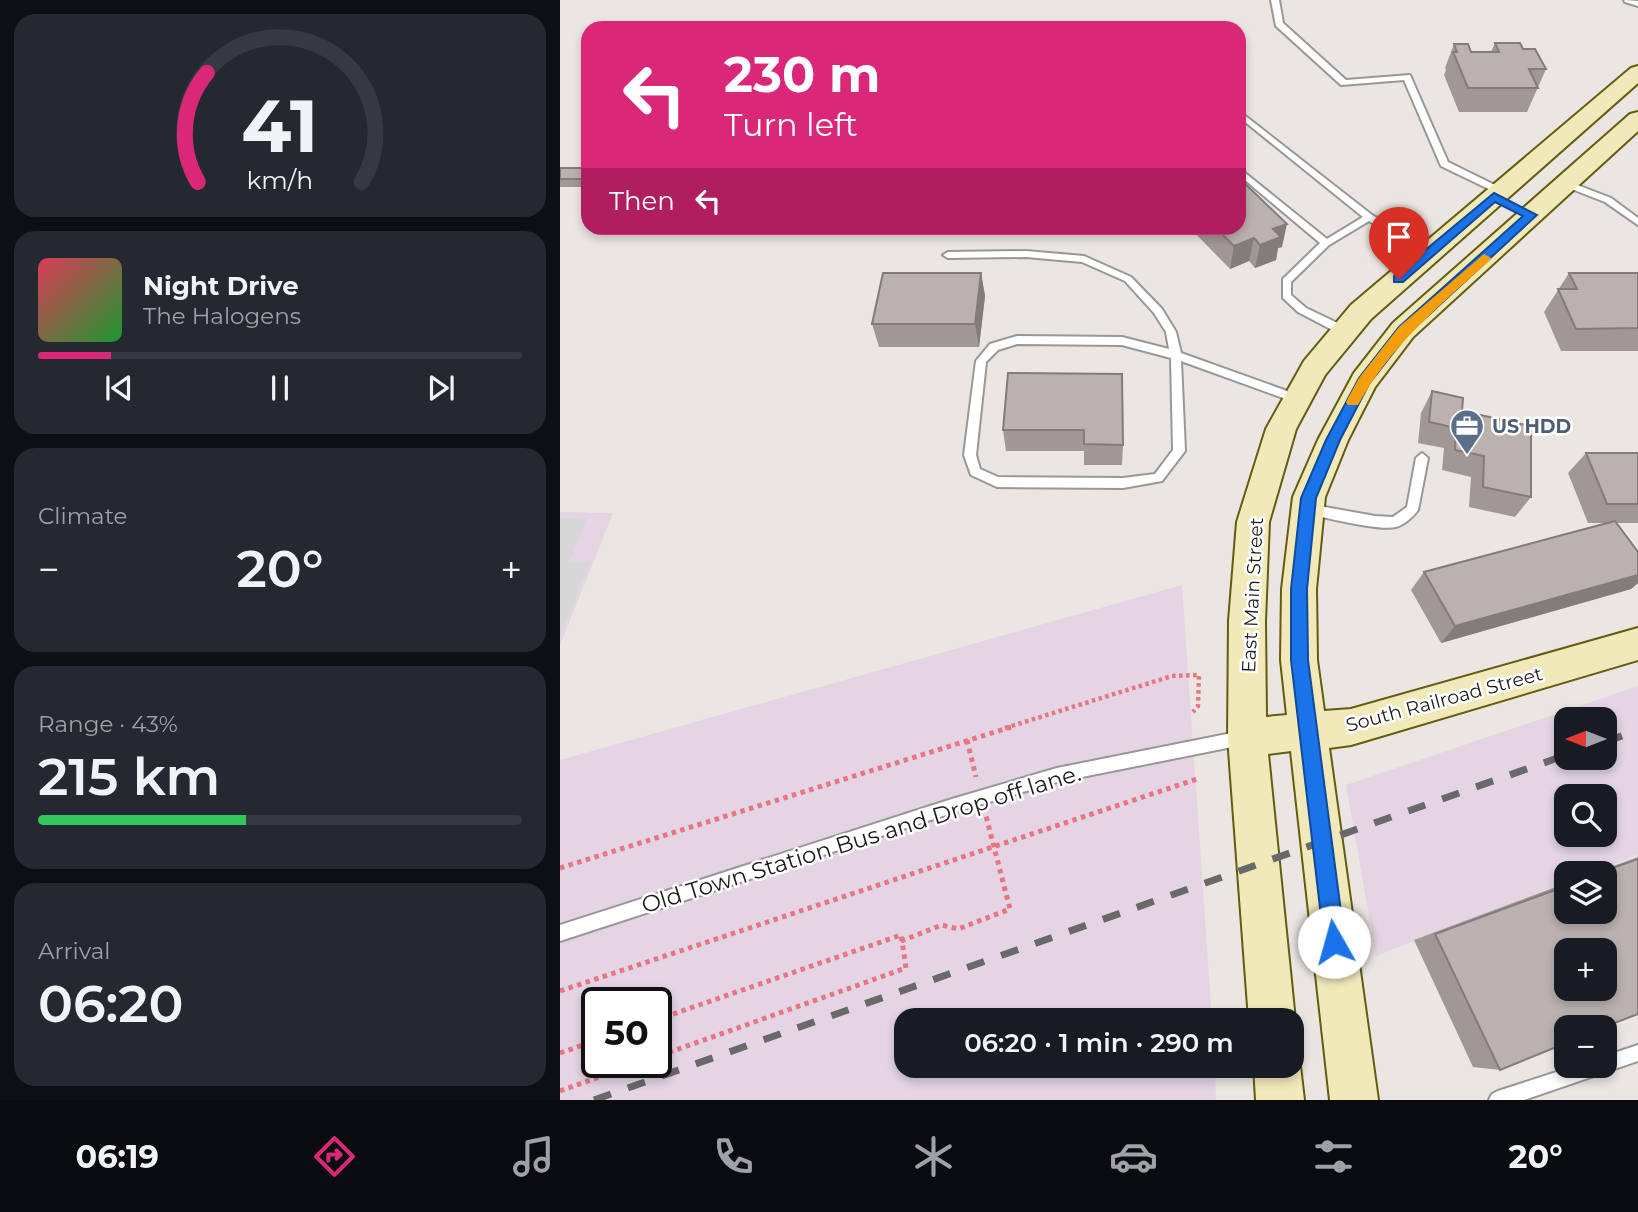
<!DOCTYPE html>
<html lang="en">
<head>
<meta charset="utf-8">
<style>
	:root { --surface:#171b24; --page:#242831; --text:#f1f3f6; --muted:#9ea1a6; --line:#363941; --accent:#db2777 }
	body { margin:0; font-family:Montserrat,sans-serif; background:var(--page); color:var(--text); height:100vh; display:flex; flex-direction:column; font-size:26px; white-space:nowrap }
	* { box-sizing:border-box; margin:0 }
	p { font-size:23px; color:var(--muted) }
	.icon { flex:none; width:38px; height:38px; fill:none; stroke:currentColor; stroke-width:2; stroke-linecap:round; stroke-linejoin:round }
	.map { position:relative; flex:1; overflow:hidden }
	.side { display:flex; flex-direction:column; gap:14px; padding:14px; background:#0d0f14; width:560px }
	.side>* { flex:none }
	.hud { position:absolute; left:21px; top:21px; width:665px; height:214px; border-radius:21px; box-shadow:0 4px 10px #0003; background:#db2777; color:#fff; overflow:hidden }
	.needle { width:46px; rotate:270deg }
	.tools { position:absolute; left:994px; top:707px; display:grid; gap:14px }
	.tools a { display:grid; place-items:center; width:63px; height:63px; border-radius:14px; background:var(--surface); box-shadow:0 4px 10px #0003; font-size:35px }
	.speed { position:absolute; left:21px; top:987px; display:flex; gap:14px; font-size:35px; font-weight:700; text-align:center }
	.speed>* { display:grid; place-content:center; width:91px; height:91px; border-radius:50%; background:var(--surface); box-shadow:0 4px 10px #0003; line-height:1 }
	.speed .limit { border:4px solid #111; border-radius:10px; background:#fff; color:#111 }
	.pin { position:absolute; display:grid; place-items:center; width:60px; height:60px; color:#fff; margin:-72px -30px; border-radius:50% 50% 50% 0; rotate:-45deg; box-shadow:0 0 7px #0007 }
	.pin .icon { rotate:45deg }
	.me { position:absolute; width:77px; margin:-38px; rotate:353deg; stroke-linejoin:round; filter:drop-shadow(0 0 5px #0008) }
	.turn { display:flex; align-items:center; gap:24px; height:147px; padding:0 28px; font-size:32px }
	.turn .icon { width:91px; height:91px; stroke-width:2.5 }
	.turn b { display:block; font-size:49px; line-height:60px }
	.then { display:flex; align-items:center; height:66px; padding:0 28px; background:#0003; gap:14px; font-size:26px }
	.big { font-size:52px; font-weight:600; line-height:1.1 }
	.side .widget { flex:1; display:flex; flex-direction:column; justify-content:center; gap:10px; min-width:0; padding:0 24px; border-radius:21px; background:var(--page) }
	.side .dial { align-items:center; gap:0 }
	.dial svg { height:182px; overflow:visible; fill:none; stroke:var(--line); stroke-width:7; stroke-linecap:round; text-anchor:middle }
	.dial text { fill:var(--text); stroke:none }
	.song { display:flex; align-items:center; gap:21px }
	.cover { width:84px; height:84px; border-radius:10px; background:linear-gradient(135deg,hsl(350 70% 55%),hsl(130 70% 35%)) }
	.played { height:7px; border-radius:4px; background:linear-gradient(90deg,var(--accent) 15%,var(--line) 15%) }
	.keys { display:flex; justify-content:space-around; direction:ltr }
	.heat { display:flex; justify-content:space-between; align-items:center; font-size:38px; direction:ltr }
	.charge { height:10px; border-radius:5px; background:linear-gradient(90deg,#34c759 43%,var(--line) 0) }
	.trip { position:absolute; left:334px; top:1008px; width:410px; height:70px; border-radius:21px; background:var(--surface); box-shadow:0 4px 10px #0003; font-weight:600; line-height:70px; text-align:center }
	.menu { display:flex; height:112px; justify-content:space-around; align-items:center; background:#090b0e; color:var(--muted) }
	.menu .icon { width:49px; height:49px }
	.menu .selected { color:var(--accent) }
	.menu b { font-size:32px; color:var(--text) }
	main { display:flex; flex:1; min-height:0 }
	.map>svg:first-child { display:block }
	.industrial { fill:#e4d4e4; fill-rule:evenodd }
	.parking { fill:#d7d7d7 }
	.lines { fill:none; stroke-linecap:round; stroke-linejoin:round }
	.lane-casing { stroke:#989898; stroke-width:4 }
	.secondary-casing { stroke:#635c11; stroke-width:4 }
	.path-far1 { stroke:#e87680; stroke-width:4.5; stroke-dasharray:3.5 3.5; stroke-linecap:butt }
	.path { stroke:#e87680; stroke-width:5; stroke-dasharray:4.5 4.5; stroke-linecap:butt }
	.lane { fill:#fff; fill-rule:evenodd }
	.secondary { fill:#f1e9ba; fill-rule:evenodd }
	.rail { stroke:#696969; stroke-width:7; stroke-dasharray:18 18; stroke-linecap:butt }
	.wall { fill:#a19896 }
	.shaded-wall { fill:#837c7a }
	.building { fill:#bbb1af; stroke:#837c7a; stroke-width:2; fill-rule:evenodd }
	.route { fill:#1a73e8; stroke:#114b97; stroke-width:2 }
	.slow { fill:#f59e0b }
	.labels { text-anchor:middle; stroke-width:5; stroke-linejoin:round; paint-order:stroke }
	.service-label { font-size:19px; font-weight:bold; fill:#4e5e75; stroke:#fff; text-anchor:start }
	.street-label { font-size:19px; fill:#1b1b1b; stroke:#fff }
	.near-street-label { font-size:23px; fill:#1b1b1b; stroke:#fff }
</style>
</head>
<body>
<main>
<section class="side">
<div class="widget dial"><svg viewBox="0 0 100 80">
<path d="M14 69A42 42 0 1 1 86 69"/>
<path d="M14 69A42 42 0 0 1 18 21" stroke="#db2777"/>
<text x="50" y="56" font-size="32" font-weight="700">41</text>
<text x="50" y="72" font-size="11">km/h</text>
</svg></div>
<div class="widget">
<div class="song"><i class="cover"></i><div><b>Night Drive</b><p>The Halogens</p></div></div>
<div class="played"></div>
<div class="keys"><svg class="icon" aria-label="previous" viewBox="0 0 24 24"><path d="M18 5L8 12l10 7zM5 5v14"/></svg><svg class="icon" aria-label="pause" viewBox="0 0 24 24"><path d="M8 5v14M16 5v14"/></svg><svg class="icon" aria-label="next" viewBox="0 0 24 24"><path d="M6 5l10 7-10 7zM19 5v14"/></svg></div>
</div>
<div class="widget"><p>Climate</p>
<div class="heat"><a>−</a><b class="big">20°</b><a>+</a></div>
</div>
<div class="widget"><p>Range · 43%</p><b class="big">215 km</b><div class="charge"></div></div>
<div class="widget"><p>Arrival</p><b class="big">06:20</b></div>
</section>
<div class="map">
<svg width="1078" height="1100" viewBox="0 0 1078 1100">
	<rect width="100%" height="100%" fill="#ebe6e2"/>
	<g class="industrial">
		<path d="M 0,512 L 53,513 L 0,645 Z"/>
		<path d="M 622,585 L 652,1020 L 346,1020 L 346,1066 L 655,1066 L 656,1100 L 0,1100 L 0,760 ZM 37,1003 L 96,1003 L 96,1062 L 37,1062 Z"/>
		<path d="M 1078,686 L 1078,855 L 1030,873 L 1006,873 L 1006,882 L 816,956 L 786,785 ZM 1006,719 L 1045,719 L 1045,758 L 1006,758 ZM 1006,796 L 1045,796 L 1045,835 L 1006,835 Z"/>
	</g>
	<path class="parking" d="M 0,518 L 27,518 L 9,562 L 30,562 L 0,636 Z"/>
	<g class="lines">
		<g class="lane-casing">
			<g id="lane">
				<path d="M 711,0 L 719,0 L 723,23 L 786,80 L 850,75 L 888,162 L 943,189 L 943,193 L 937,193 L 881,166 L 844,80 L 781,85 L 716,26 Z"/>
				<path d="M 1064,0 L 1078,1 L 1078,6 L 1065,2 Z"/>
				<path d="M 679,111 L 812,215 L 875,253 L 870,256 L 867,255 L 809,221 L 769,245 L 731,282 L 731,295 L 746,308 L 788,328 L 788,334 L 780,334 L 738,312 L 723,298 L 723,279 L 760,243 L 679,175 L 679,168 L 767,239 L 803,217 L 679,117 Z"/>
				<path d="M 1007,181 L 1051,198 L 1078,218 L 1078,225 L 1045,202 L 1004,186 L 1003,184 Z"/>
				<path d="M 466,251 L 524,256 L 571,277 L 602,309 L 616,332 L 621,353 L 741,396 L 742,399 L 737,403 L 621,361 L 625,451 L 602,481 L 563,488 L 437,487 L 411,475 L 404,455 L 416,361 L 430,344 L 457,336 L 562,337 L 609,349 L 606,332 L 594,313 L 565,281 L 522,262 L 466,257 L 388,258 L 383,255 L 388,252 ZM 457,344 L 562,345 L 611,358 L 613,450 L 595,474 L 563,478 L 438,477 L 420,469 L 416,455 L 426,362 L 438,350 Z"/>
				<path d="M 862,453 L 868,458 L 858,510 C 854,516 844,525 836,527 C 818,531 768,518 748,514 L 744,512 L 742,509 L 744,506 L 748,504 L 815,516 L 833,517 L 847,507 L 856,458 Z"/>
				<path d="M 682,731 L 687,733 L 689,738 L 687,743 L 682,745 L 497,782 L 392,813 L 0,941 L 0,925 L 392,799 L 497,768 Z"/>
				<path d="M 1078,1045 L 1078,1061 L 964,1100 L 929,1100 L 932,1094 L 938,1091 L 1015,1066 L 1045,1066 L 1045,1056 Z"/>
			</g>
		</g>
		<g class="secondary-casing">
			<g id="secondary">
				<path d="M 1078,66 L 1078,83 L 811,319 L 765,375 L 736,429 L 709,522 L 705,621 L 706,717 L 727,715 L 721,660 L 722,589 L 733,497 L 758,440 L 794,373 L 833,323 L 1070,114 L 1078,112 L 1078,131 L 853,337 L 815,387 L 788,440 L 765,497 L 756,589 L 757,660 L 764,711 L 791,709 L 1078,628 L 1078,660 L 791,745 L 769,748 L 818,1100 L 770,1100 L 731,751 L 708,754 L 735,1020 L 732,1027 L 732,1020 L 689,1020 L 668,737 L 669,621 L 677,522 L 706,429 L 744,361 L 791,305 L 1071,68 Z"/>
				<path d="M 732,1049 L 740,1066 L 744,1100 L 696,1100 L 694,1066 L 732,1066 Z"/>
			</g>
		</g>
		<path class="path-far1" d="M 445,728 L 612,676 L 639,675 L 638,706 L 633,712"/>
		<g class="path">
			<path d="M 407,740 L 416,777"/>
			<path d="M 0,868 L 451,727"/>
			<path d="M 341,941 L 382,925 L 398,929 L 450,909 L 426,816"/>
			<path d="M 0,991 L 640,778"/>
			<path d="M 96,1020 L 341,935 L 346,968 L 96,1057"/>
			<path d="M 0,1053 L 37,1040"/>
			<path d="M 0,1091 L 81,1062"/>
		</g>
		<use href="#lane" class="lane"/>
		<use href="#secondary" class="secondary"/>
		<g class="rail">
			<path d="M 1045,742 L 1078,730"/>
			<path d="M 34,1100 L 1006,755"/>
		</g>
	</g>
	<g class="wall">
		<path d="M 935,43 L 963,49 L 986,69 L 967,112 L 899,112 L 884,75 L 886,70 L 885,68 L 894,44 L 911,52 L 931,52 Z"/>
		<rect x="0" y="168" width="28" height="19"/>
		<path d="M 630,228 L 679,228 L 722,247 L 718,248 L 716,260 L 695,268 L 689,261 L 670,269 Z"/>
		<path d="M 421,273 L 425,296 L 419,347 L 319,347 L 312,324 Z"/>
		<path d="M 1009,273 L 1078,273 L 1078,351 L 1001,351 L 984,312 Z"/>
		<path d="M 448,373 L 563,445 L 562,465 L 524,465 L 524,451 L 446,451 L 443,430 Z"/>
		<path d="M 872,391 L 902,411 L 971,497 L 955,517 L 909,507 L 911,477 L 882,470 L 884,448 L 858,443 L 861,413 Z"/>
		<path d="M 1026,453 L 1078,453 L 1078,523 L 1057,523 L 1078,552 L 1078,583 L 1071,589 L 881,643 L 851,590 L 864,572 L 1046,523 L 1028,523 L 1008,473 Z"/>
		<path d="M 1078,857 L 1078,1014 L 940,1070 L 913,1067 L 854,940 L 1006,883 L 1006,912 L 1045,873 L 1034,873 Z"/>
	</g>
	<g class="shaded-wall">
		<path d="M 28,171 L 28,186 L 24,179 Z"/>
		<path d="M 727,224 L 722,247 L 718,248 L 716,260 L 695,268 L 700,245 L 713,229 Z"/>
		<path d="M 694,238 L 689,261 L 670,269 L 674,246 Z"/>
		<path d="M 421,273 L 425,296 L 419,347 L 415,324 Z"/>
		<path d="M 1078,575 L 1078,583 L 1071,589 L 881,643 L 895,626 Z"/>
	</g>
	<g class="building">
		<path d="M 935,43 L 960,43 L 963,49 L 975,49 L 986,69 L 969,69 L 978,88 L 908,88 L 893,52 L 897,52 L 894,44 L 908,44 L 911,52 L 939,52 Z"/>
		<path d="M 0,168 L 28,168 L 28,171 L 24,179 L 0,179 Z"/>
		<path d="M 679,178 L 727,224 L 713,229 L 721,237 L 700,245 L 694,238 L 674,246 L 656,228 L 679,228 Z"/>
		<path d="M 323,273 L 421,273 L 415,324 L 312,324 Z"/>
		<path d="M 1009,273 L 1078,273 L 1078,328 L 1016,329 L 998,289 L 1017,289 Z"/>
		<path d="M 448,373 L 562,374 L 563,445 L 524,444 L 524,430 L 443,430 Z"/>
		<path d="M 872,391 L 903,398 L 902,411 L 971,426 L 971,497 L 923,487 L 924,456 L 895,450 L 896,428 L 869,422 Z"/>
		<path d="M 1026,453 L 1078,453 L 1078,504 L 1047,504 Z"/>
		<path d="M 1055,521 L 1078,552 L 1078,575 L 895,626 L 864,572 Z"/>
		<path d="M 1078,859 L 1078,1014 L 1044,1027 L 1006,1027 L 1006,1043 L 940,1070 L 875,934 L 1006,886 L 1006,912 L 1045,912 L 1045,873 L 1039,873 ZM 1006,950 L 1045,950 L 1045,989 L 1006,989 Z"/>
	</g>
	<path class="route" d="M 934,193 L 977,215 L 848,334 L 809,384 L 780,440 L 756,498 L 747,589 L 748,660 L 785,942 L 782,949 L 774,952 L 767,949 L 764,942 L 731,660 L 731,589 L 741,498 L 766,440 L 799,378 L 839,327 L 963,216 L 935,202 L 843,282 L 834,282 L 834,276 Z"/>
	<path class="slow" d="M 924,254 L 931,258 L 929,261 C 879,306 831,345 798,405 L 788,405 L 786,402 L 799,378 L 839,327 Z"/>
	<defs>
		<g id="office-pin" transform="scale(1.75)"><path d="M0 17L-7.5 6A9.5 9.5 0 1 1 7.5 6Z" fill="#5c6f8a" stroke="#fff"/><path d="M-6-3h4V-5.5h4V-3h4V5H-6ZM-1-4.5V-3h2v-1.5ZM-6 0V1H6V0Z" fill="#fff"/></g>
	</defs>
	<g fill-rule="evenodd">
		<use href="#office-pin" x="907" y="426"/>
	</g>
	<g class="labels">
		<g class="service-label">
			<text x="932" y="433">US HDD</text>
		</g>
		<g class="street-label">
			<text transform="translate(692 595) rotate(-87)" y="7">East Main Street</text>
			<text transform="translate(884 699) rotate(-15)" y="7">South Railroad Street</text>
		</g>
		<g class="near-street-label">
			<text transform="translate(301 839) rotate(-17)" y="8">Old Town Station Bus and Drop off lane.</text>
		</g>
	</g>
</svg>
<div class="tools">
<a><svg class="needle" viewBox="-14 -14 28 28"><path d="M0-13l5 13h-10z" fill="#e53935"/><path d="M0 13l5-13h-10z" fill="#9ea1a6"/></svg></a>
<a><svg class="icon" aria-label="search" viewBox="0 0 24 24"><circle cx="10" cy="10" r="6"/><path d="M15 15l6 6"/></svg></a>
<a><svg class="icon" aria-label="layers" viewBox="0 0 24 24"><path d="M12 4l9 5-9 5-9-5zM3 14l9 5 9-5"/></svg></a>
<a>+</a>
<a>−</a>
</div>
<div class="speed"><div class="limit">50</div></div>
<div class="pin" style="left:839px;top:279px;background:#d93025"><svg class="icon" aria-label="arrive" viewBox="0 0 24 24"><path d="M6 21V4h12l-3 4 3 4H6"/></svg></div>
<svg class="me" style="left:774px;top:942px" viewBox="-20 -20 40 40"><circle r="19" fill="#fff"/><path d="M0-13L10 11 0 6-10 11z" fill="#1a73e8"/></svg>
<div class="trip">06:20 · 1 min · 290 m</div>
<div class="hud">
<div class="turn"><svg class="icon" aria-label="left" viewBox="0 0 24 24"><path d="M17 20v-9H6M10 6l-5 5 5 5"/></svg><div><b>230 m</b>Turn left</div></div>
<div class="then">Then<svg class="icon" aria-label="left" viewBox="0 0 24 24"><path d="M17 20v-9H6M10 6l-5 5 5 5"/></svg></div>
</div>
</div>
</main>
<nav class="menu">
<b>06:19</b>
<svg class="icon selected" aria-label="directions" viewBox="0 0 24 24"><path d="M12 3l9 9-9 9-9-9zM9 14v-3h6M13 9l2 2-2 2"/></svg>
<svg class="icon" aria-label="music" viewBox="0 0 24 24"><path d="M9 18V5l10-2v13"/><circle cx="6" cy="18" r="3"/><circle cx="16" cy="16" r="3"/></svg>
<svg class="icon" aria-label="phone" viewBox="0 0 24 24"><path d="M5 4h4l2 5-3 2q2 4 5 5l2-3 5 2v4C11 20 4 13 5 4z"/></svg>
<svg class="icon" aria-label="climate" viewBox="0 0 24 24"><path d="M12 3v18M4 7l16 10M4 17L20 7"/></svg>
<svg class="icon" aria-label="car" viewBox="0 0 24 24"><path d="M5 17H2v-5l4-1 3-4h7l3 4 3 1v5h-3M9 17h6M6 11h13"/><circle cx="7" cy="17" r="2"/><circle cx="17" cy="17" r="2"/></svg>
<svg class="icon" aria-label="filters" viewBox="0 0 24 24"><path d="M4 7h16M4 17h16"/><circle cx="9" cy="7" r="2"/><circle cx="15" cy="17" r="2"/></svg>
<b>20°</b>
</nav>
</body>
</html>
